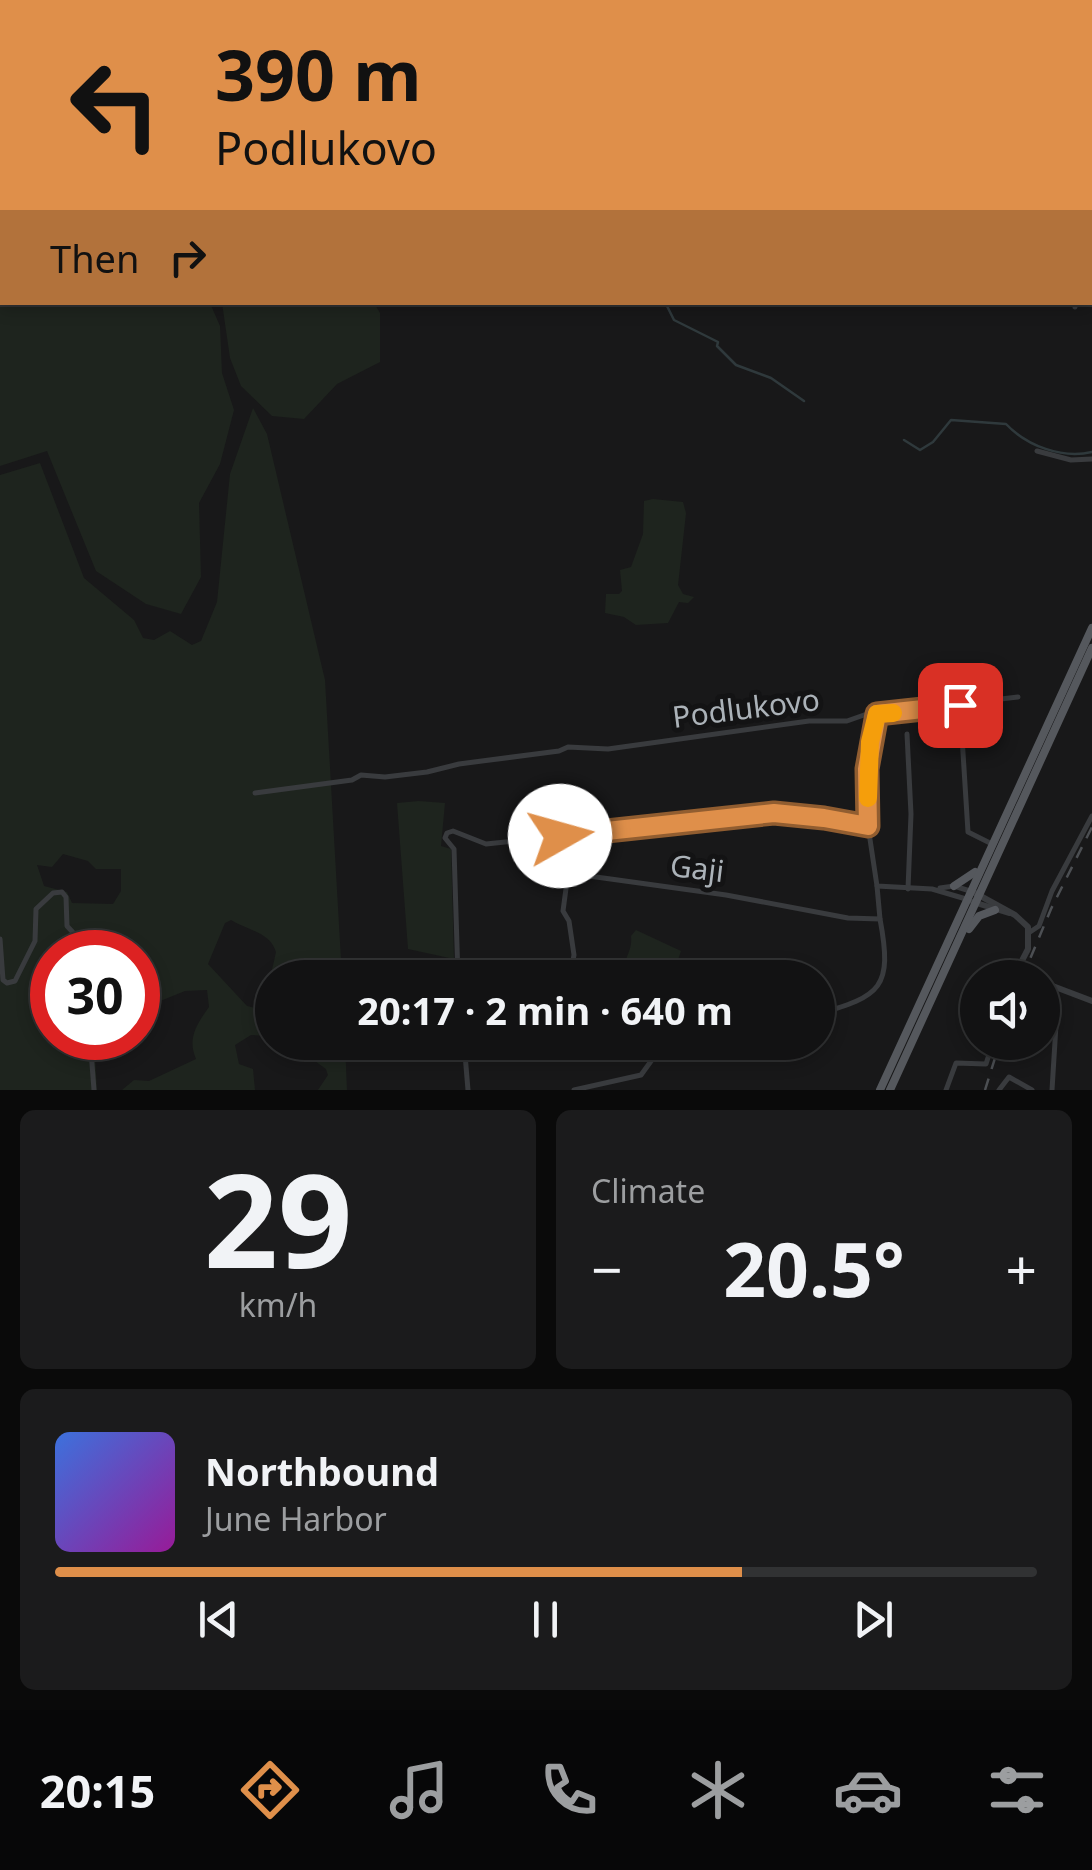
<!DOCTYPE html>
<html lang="en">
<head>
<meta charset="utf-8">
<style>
	:root { --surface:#121213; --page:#1b1b1c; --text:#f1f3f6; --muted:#9c9ea0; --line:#313233; --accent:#df8f4a }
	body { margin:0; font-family:"Noto Sans",sans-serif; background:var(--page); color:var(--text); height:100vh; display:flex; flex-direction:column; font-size:38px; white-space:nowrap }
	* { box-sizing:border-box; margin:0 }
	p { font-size:32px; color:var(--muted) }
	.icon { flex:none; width:55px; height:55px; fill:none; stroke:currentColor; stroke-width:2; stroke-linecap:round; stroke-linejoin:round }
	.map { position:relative; height:1090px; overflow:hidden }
	.side { display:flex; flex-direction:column; gap:20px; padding:20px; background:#0a0a0a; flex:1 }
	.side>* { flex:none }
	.top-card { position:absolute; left:0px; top:0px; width:1092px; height:305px; box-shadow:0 5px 15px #0003,0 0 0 2px var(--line); background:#df8f4a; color:#111; overflow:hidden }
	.controls { position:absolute; left:960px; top:960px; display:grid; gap:20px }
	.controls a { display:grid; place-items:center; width:100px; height:100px; border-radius:50%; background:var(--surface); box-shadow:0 5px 15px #0003,0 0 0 2px var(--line); font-size:50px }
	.speed { position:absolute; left:30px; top:930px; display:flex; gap:20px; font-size:50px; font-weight:700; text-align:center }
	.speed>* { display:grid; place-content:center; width:130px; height:130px; border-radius:50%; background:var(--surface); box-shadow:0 5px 15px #0003,0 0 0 2px var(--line); line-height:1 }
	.speed .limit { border:15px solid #d22; background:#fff; color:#111 }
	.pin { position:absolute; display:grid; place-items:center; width:85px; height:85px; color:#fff; margin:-42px; border-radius:20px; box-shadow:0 5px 15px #0006 }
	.me { position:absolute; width:110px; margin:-55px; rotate:83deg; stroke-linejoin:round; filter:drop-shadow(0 0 8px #0008) }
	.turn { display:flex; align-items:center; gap:35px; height:210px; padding:0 50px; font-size:45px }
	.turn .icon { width:130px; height:130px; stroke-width:2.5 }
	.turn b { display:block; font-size:70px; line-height:85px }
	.then { display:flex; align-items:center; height:95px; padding:0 50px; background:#0003; gap:20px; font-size:38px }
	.big { font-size:75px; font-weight:700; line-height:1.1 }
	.side .widget { flex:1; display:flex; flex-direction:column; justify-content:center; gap:15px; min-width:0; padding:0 35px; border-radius:15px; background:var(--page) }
	.side .dial { align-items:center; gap:0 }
	.dial b { font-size:130px; line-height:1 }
	.song { display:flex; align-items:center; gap:30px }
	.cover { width:120px; height:120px; border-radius:15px; background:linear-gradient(135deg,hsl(220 70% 55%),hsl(300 70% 35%)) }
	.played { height:10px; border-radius:5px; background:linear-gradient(90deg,var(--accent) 70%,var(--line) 70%) }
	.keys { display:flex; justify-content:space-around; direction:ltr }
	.heat { display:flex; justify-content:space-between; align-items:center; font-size:55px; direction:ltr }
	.side .tiles { flex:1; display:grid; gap:20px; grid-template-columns:1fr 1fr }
	.widget:last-child { grid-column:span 2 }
	.trip { position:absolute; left:255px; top:960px; width:580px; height:100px; border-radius:50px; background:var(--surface); box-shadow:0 5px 15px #0003,0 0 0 2px var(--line); font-weight:700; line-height:100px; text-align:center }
	.menu { display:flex; height:160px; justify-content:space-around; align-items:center; background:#070708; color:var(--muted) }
	.menu .icon { width:70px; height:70px }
	.menu .active { color:var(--accent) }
	.menu b { font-size:45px; color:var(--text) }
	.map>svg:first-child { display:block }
	.green { fill:#1e241e; fill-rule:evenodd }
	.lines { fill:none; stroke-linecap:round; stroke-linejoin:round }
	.stream { stroke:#2f393c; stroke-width:2.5 }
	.minor { stroke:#393b3e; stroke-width:5 }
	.tertiary { stroke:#393b3e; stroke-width:6 }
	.primary { stroke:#55585d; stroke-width:8 }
	.rail { stroke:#4c4f53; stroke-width:2.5; stroke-dasharray:12 10; stroke-linecap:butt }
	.route-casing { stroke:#915d30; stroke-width:25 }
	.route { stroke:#df8f4a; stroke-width:18 }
	.slow { stroke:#f59e0b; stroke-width:18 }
	.labels { text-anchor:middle; stroke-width:10; stroke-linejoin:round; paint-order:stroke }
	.street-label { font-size:30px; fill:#abb2b8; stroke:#131314 }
</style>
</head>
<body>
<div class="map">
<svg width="1092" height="1090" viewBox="0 0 1092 1090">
	<rect width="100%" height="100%" fill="#181819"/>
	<g class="green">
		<path d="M 0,0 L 399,0 L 400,2 L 2,2 L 2,302 L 210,303 L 220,326 L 222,373 L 234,410 L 220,464 L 199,503 L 201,577 L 181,614 L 146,604 L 96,571 L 47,451 L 0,466 Z"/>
		<path d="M 222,303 L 374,303 L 380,313 L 380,362 L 337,384 L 304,419 L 272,416 L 241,386 L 230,358 Z"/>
		<path d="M 253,408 L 267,434 L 325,680 L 342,977 L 272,978 L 272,1036 L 251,1035 L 235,1045 L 239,1064 L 253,1069 L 255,1090 L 122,1090 L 134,1080 L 149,1081 L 196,1059 C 187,1038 197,1024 209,1007 L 207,990 L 185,991 L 138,1010 L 138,952 L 52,952 L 52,1038 L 104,1038 L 95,1056 L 97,1090 L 0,1090 L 0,475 L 40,463 L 84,578 L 134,620 L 143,638 L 154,640 L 170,631 L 192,645 L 201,641 L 217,602 L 230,474 ZM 63,854 L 88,861 L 96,869 L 121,869 L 121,891 L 113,904 L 72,903 L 67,892 L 44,886 L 37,865 L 52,867 ZM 231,920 C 249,931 270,932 276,952 L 263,1010 L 247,1006 L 208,964 L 225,923 Z"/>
		<path d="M 653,499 L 683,502 L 686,513 L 678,585 L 683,594 L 694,597 L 688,603 L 679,602 L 668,623 L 636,625 L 624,617 L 605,613 L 606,594 L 619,594 L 622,591 L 620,570 L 631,567 L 643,534 L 644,501 Z"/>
		<path d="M 419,801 L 445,803 L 441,846 L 451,849 L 454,959 L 408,949 L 397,803 Z"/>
		<path d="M 636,930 L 681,951 L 672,977 L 623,977 C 621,961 633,953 631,936 Z"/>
		<path d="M 290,1043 L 345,1043 L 347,1090 L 318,1090 L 328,1075 L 326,1069 Z"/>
	</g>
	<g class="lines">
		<g class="stream">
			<path d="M 771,0 L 775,0"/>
			<path d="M 788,0 L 791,2"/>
			<path d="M 895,0 L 899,2"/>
			<path d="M 859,2 L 861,0"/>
			<path d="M 665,302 L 674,320 L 718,342 L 717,346 L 736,365 L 771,378 L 804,401"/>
			<path d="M 904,440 L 920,450 L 933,442 L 951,420 L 1006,424 C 1027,446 1062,459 1092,452"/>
		</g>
		<g class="minor">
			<path d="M 519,0 L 520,2"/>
			<path d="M 1090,275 L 1092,273"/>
			<path d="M 1075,307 L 1076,302"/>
			<path d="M 1037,451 L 1071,460 L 1092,459"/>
			<path d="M 960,705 L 968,832 L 992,844"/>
			<path d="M 907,734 L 911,814 L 908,889"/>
			<path d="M 255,793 L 352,780 L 361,775 L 385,777 L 427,772 L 459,764 L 559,751 L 568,747 L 608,749 L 809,721 L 847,721 L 864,715 L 1018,697"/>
			<path d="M 868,826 L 867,769 L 877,715"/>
			<path d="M 940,888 L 954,886 L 970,891"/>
			<path d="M 1030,932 L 1039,926 L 1052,891 L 1092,816"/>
			<path d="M 0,939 L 3,980 L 7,983 L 15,981 L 35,941 L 36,909 L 53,893 L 62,892 L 66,897 L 67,926 L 91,952"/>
			<path d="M 571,970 L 574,955 L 569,921 L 563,911 L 567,881 L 589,876 L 726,895 L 848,918 L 880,919 L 877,886"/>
			<path d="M 458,978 L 454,849 L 445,838 L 447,833 L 453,831 L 486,844 L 774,813 L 868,826 L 877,886 L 932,889 L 966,899"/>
			<path d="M 1042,998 L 1057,1009 L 1052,1090"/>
			<path d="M 818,1014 C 881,996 893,988 880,919"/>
			<path d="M 90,1038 L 94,1090"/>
			<path d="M 464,1042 L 468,1090"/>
			<path d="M 574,1090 L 641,1075 L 654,1057 L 731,1042"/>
			<path d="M 946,1090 L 956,1063 L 986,1064 L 993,1042"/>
			<path d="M 999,1090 L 1009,1077 L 1032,1090"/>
		</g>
		<g class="tertiary">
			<path d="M 975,893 L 1015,915 L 1028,927 L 1028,949 L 1013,978"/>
			<path d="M 973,902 L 1009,913"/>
			<path d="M 1042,982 L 1092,1001"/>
		</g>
		<g class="primary">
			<path d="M 954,886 L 975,872"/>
			<path d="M 969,929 L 979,916 L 995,910"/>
			<path d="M 880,1090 L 1092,628"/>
			<path d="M 890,1090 L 1092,648"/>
		</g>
		<g class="rail">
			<path d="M 1022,978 L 1051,909 L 1092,827"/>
			<path d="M 985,1090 L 1000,1042"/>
		</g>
	</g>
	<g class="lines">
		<g class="route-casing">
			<path id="route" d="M 560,836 L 774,813 L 824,818 L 868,826 L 867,769 L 877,714 L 960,705"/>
		</g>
		<use href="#route" class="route"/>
		<path class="slow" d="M 868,798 L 870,742 L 877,714 L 893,713"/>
	</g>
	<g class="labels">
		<g class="street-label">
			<text transform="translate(746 709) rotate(-7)" y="10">Podlukovo</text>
			<text transform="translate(697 869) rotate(7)" y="10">Gaji</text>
		</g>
	</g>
</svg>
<div class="controls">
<a><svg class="icon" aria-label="sound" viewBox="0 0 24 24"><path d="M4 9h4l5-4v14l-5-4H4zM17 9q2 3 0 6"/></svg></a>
</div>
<div class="speed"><div class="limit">30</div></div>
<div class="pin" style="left:960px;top:705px;background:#d93025"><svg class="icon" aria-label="arrive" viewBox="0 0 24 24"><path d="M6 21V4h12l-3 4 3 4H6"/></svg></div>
<svg class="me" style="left:560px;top:836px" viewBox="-20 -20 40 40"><circle r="19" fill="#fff"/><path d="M0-13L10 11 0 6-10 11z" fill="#df8f4a"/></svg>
<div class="trip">20:17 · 2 min · 640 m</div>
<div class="top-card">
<div class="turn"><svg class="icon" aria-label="left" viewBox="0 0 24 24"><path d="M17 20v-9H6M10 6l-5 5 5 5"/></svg><div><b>390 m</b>Podlukovo</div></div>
<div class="then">Then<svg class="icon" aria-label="right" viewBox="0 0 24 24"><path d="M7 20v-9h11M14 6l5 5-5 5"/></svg></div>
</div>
</div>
<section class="side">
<div class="tiles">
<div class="widget dial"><b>29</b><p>km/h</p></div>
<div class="widget"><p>Climate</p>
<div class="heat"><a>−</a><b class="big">20.5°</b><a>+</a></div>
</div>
<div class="widget">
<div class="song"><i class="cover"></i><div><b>Northbound</b><p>June Harbor</p></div></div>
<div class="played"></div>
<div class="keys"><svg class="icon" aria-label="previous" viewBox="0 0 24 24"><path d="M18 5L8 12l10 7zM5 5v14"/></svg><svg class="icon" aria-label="pause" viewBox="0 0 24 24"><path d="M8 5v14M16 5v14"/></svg><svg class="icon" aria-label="next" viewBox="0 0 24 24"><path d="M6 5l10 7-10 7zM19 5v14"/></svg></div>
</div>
</div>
</section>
<nav class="menu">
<b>20:15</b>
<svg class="icon active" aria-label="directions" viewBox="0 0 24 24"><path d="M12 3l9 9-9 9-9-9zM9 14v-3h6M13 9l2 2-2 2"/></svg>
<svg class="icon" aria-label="music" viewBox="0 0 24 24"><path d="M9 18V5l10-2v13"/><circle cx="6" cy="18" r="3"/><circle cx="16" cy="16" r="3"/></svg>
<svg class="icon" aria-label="phone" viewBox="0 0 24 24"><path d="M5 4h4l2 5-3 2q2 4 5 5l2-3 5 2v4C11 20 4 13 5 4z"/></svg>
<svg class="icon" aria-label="climate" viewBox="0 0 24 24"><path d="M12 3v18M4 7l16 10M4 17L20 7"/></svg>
<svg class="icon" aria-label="car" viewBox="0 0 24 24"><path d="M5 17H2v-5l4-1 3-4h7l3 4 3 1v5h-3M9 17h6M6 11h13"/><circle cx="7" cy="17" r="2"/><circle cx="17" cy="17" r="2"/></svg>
<svg class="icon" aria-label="filters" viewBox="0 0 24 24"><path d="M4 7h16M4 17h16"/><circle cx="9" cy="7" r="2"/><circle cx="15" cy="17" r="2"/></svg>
</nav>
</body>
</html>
